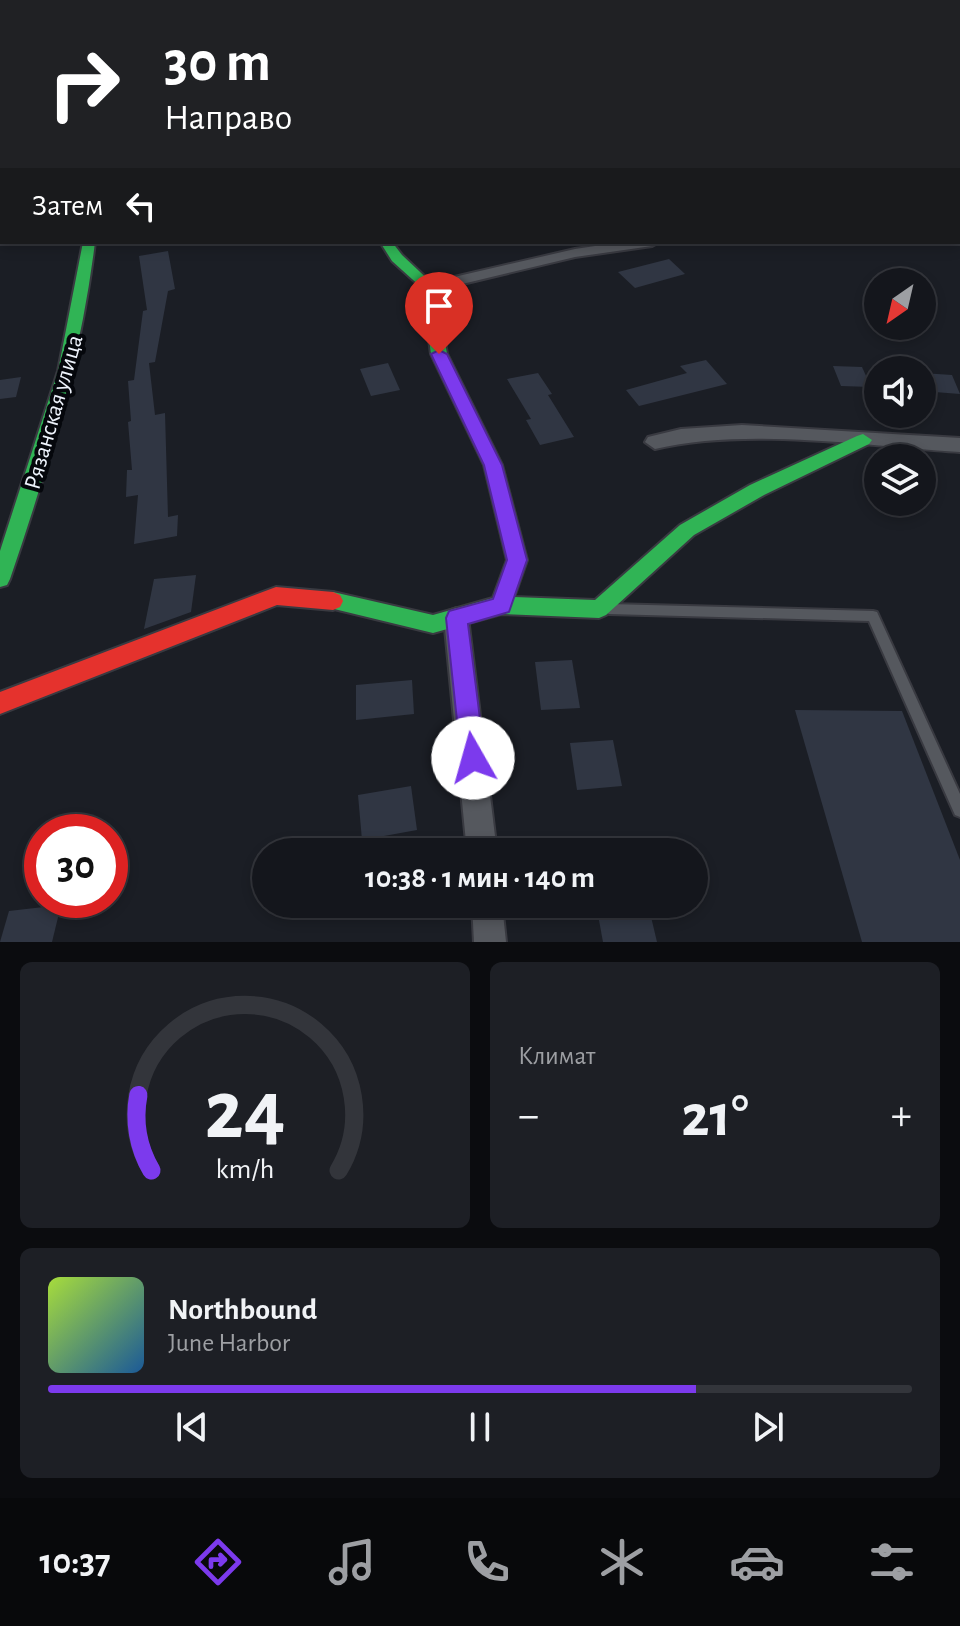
<!DOCTYPE html>
<html lang="ru">
<head>
<meta charset="utf-8">
<style>
	:root { --surface:#14161c; --page:#1d1f25; --text:#f1f3f6; --muted:#9d9fa3; --line:#33353b; --accent:#7c3aed }
	body { margin:0; font-family:"Alegreya Sans",sans-serif; background:var(--page); color:var(--text); height:100vh; display:flex; flex-direction:column; font-size:30px; white-space:nowrap }
	* { box-sizing:border-box; margin:0 }
	p { font-size:26px; color:var(--muted) }
	.icon { flex:none; width:44px; height:44px; fill:none; stroke:currentColor; stroke-width:2; stroke-linecap:round; stroke-linejoin:round }
	.map { position:relative; height:942px; overflow:hidden }
	.panel { display:flex; flex-direction:column; gap:20px; padding:20px; background:#0b0c0f; flex:1 }
	.panel>* { flex:none }
	.hud { position:absolute; left:0px; top:0px; width:960px; height:244px; box-shadow:0 4px 12px #0003,0 0 0 2px var(--line); background:#202124; color:#fff; overflow:hidden }
	.needle { width:52px; rotate:214deg }
	.controls { position:absolute; left:864px; top:268px; display:grid; gap:16px }
	.controls a { display:grid; place-items:center; width:72px; height:72px; border-radius:50%; background:var(--surface); box-shadow:0 4px 12px #0003,0 0 0 2px var(--line); font-size:40px }
	.speed { position:absolute; left:24px; top:814px; display:flex; gap:16px; font-size:40px; font-weight:700; text-align:center }
	.speed>* { display:grid; place-content:center; width:104px; height:104px; border-radius:50%; background:var(--surface); box-shadow:0 4px 12px #0003,0 0 0 2px var(--line); line-height:1 }
	.speed .limit { border:12px solid #d22; background:#fff; color:#111 }
	.pin { position:absolute; display:grid; place-items:center; width:68px; height:68px; color:#fff; margin:-82px -34px; border-radius:50% 50% 50% 0; rotate:-45deg; box-shadow:0 0 8px #0007 }
	.pin .icon { rotate:45deg }
	.me { position:absolute; width:88px; margin:-44px; rotate:353deg; stroke-linejoin:round; filter:drop-shadow(0 0 6px #0008) }
	.turn { display:flex; align-items:center; gap:28px; height:168px; padding:0 32px; font-size:36px }
	.turn .icon { width:104px; height:104px; stroke-width:2.5 }
	.turn b { display:block; font-size:56px; line-height:68px }
	.then { display:flex; align-items:center; height:76px; padding:0 32px; background:#0003; gap:16px; font-size:30px }
	.big { font-size:60px; font-weight:600; line-height:1.1 }
	.panel .widget { flex:1; display:flex; flex-direction:column; justify-content:center; gap:12px; min-width:0; padding:0 28px; border-radius:12px; background:var(--page) }
	.panel .dial { align-items:center; gap:0 }
	.dial svg { height:208px; overflow:visible; fill:none; stroke:var(--line); stroke-width:7; stroke-linecap:round; text-anchor:middle }
	.dial text { fill:var(--text); stroke:none }
	.song { display:flex; align-items:center; gap:24px }
	.cover { width:96px; height:96px; border-radius:12px; background:linear-gradient(135deg,hsl(80 70% 55%),hsl(210 70% 35%)) }
	.played { height:8px; border-radius:4px; background:linear-gradient(90deg,var(--accent) 75%,var(--line) 75%) }
	.keys { display:flex; justify-content:space-around; direction:ltr }
	.heat { display:flex; justify-content:space-between; align-items:center; font-size:44px; direction:ltr }
	.panel .tiles { flex:1; display:grid; gap:20px; grid-template-columns:1fr 1fr }
	.widget:last-child { grid-column:span 2 }
	.trip { position:absolute; left:252px; top:838px; width:456px; height:80px; border-radius:40px; background:var(--surface); box-shadow:0 4px 12px #0003,0 0 0 2px var(--line); font-weight:600; line-height:80px; text-align:center }
	.menu { display:flex; height:128px; justify-content:space-around; align-items:center; background:#08090b; color:var(--muted) }
	.menu .icon { width:56px; height:56px }
	.menu .active { color:var(--accent) }
	.menu b { font-size:36px; color:var(--text) }
	.map>svg:first-child { display:block }
	.building { fill:#303643 }
	.lines { fill:none; stroke-linecap:round; stroke-linejoin:round }
	.lane-casing { stroke:#393a41; stroke-width:4 }
	.street-casing { stroke:#393a41; stroke-width:4 }
	.fast-casing { stroke:#393a41; stroke-width:4 }
	.jam-casing { stroke:#393a41; stroke-width:4 }
	.lane { fill:#55585e; fill-rule:evenodd }
	.street { fill:#55585e; fill-rule:evenodd }
	.fast { fill:#30b455; fill-rule:evenodd }
	.jam { fill:#e5322d; fill-rule:evenodd }
	.route { fill:#7c3aed; stroke:#51269a; stroke-width:2 }
	.labels { text-anchor:middle; stroke-width:8; stroke-linejoin:round; paint-order:stroke }
	.street-label { font-size:24px; fill:#eef3fc; stroke:#05070c }
</style>
</head>
<body>
<div class="map">
<svg width="960" height="942" viewBox="0 0 960 942">
	<rect width="100%" height="100%" fill="#1b1e25"/>
	<g class="building">
		<path d="M 168,251 L 175,289 L 168,291 L 155,362 L 149,363 L 155,415 L 165,413 L 168,517 L 178,515 L 177,536 L 134,544 L 138,495 L 126,497 L 127,470 L 132,470 L 128,422 L 131,421 L 128,381 L 134,380 L 143,311 L 147,310 L 139,256 Z"/>
		<path d="M 669,259 L 685,274 L 635,288 L 618,272 Z"/>
		<path d="M 706,360 L 727,384 L 639,406 L 626,390 L 687,373 L 680,366 Z"/>
		<path d="M 388,363 L 400,390 L 371,396 L 360,369 Z"/>
		<path d="M 833,366 L 862,367 L 871,387 L 841,386 Z"/>
		<path d="M 538,373 L 552,394 L 548,395 L 574,437 L 540,445 L 526,420 L 531,419 L 507,379 Z"/>
		<path d="M 922,373 L 952,375 L 960,394 L 922,391 Z"/>
		<path d="M 21,377 L 16,397 L 0,399 L 0,380 Z"/>
		<path d="M 196,575 L 191,612 L 144,629 L 154,579 Z"/>
		<path d="M 572,660 L 580,708 L 541,710 L 535,662 Z"/>
		<path d="M 412,680 L 414,714 L 356,720 L 356,685 Z"/>
		<path d="M 795,710 L 902,711 L 960,860 L 960,942 L 862,942 Z"/>
		<path d="M 613,740 L 622,786 L 577,790 L 570,743 Z"/>
		<path d="M 411,786 L 417,830 L 362,840 L 358,795 Z"/>
		<path d="M 596,904 L 648,904 L 657,942 L 603,942 Z"/>
		<path d="M 61,905 L 52,942 L 0,942 L 9,911 Z"/>
	</g>
	<g class="lines">
		<g class="lane-casing">
			<g id="lane">
				<path d="M 684,0 L 689,0 L 691,2 L 686,2 Z"/>
				<path d="M 952,0 L 960,0 L 960,2 L 953,1 Z"/>
				<path d="M 609,604 L 873,611 L 877,612 L 960,794 L 960,817 L 955,815 L 869,621 L 609,614 L 605,612 L 603,609 L 605,606 Z"/>
			</g>
		</g>
		<g class="street-casing">
			<g id="street">
				<path d="M 958,2 L 960,3 L 960,12 L 958,11 Z"/>
				<rect x="958" y="34" width="2" height="6"/>
				<rect x="958" y="122" width="2" height="6"/>
				<rect x="958" y="222" width="2" height="8"/>
				<path d="M 0,227 L 2,227 L 0,236 Z"/>
				<path d="M 622,242 L 659,242 L 652,246 L 575,257 L 429,292 L 421,287 L 424,284 L 575,249 Z"/>
				<path d="M 742,425 L 960,438 L 960,452 C 866,446 746,427 655,449 L 645,442 L 648,437 L 681,429 Z"/>
				<path d="M 456,608 L 464,611 L 468,618 L 497,852 L 467,852 L 444,618 L 448,611 Z"/>
				<path d="M 472,904 L 502,904 L 506,942 L 474,942 Z"/>
			</g>
		</g>
		<g class="fast-casing">
			<g id="fast">
				<path d="M 60,0 L 68,0 L 69,2 L 61,2 Z"/>
				<path d="M 83,242 L 95,242 C 81,358 48,468 10,579 L 7,585 L 0,587 L 0,551 L 58,371 Z"/>
				<path d="M 380,242 L 392,242 L 402,255 L 436,287 L 447,354 L 502,465 L 527,560 L 514,597 L 595,600 L 680,525 L 750,485 L 857,436 L 863,434 L 872,440 L 869,444 L 764,495 L 694,535 L 606,615 L 599,618 L 501,614 L 433,633 L 326,607 L 323,601 L 326,595 L 333,592 L 433,615 L 493,598 L 507,560 L 484,465 L 431,354 L 422,288 L 392,261 Z"/>
			</g>
		</g>
		<g class="jam-casing">
			<path id="jam" d="M 276,587 L 333,592 L 340,595 L 343,601 L 340,607 L 333,610 L 277,605 L 0,714 L 0,692 Z"/>
		</g>
		<use href="#lane" class="lane"/>
		<use href="#street" class="street"/>
		<use href="#fast" class="fast"/>
		<use href="#jam" class="jam"/>
	</g>
	<path class="route" d="M 439,350 L 447,354 L 502,465 L 527,560 L 509,612 L 468,624 L 485,758 L 482,766 L 473,770 L 464,766 L 461,758 L 446,618 L 449,611 L 493,599 L 507,560 L 484,465 L 431,354 Z"/>
	<g class="labels">
		<g class="street-label">
			<text transform="translate(53 412) rotate(-74)" y="8">Рязанская улица</text>
		</g>
	</g>
</svg>
<div class="controls">
<a><svg class="needle" viewBox="-14 -14 28 28"><path d="M0-13l5 13h-10z" fill="#e53935"/><path d="M0 13l5-13h-10z" fill="#9d9fa3"/></svg></a>
<a><svg class="icon" aria-label="sound" viewBox="0 0 24 24"><path d="M4 9h4l5-4v14l-5-4H4zM17 9q2 3 0 6"/></svg></a>
<a><svg class="icon" aria-label="layers" viewBox="0 0 24 24"><path d="M12 4l9 5-9 5-9-5zM3 14l9 5 9-5"/></svg></a>
</div>
<div class="speed"><div class="limit">30</div></div>
<div class="pin" style="left:439px;top:354px;background:#d93025"><svg class="icon" aria-label="arrive" viewBox="0 0 24 24"><path d="M6 21V4h12l-3 4 3 4H6"/></svg></div>
<svg class="me" style="left:473px;top:758px" viewBox="-20 -20 40 40"><circle r="19" fill="#fff"/><path d="M0-13L10 11 0 6-10 11z" fill="#7c3aed"/></svg>
<div class="trip">10:38 · 1 мин · 140 m</div>
<div class="hud">
<div class="turn"><svg class="icon" aria-label="right" viewBox="0 0 24 24"><path d="M7 20v-9h11M14 6l5 5-5 5"/></svg><div><b>30 m</b>Направо</div></div>
<div class="then">Затем<svg class="icon" aria-label="left" viewBox="0 0 24 24"><path d="M17 20v-9H6M10 6l-5 5 5 5"/></svg></div>
</div>
</div>
<section class="panel">
<div class="tiles">
<div class="widget dial"><svg viewBox="0 0 100 80">
<path d="M14 69A42 42 0 1 1 86 69"/>
<path d="M14 69A42 42 0 0 1 9 40" stroke="#7c3aed"/>
<text x="50" y="56" font-size="32" font-weight="700">24</text>
<text x="50" y="72" font-size="11">km/h</text>
</svg></div>
<div class="widget"><p>Климат</p>
<div class="heat"><a>−</a><b class="big">21°</b><a>+</a></div>
</div>
<div class="widget">
<div class="song"><i class="cover"></i><div><b>Northbound</b><p>June Harbor</p></div></div>
<div class="played"></div>
<div class="keys"><svg class="icon" aria-label="previous" viewBox="0 0 24 24"><path d="M18 5L8 12l10 7zM5 5v14"/></svg><svg class="icon" aria-label="pause" viewBox="0 0 24 24"><path d="M8 5v14M16 5v14"/></svg><svg class="icon" aria-label="next" viewBox="0 0 24 24"><path d="M6 5l10 7-10 7zM19 5v14"/></svg></div>
</div>
</div>
</section>
<nav class="menu">
<b>10:37</b>
<svg class="icon active" aria-label="directions" viewBox="0 0 24 24"><path d="M12 3l9 9-9 9-9-9zM9 14v-3h6M13 9l2 2-2 2"/></svg>
<svg class="icon" aria-label="music" viewBox="0 0 24 24"><path d="M9 18V5l10-2v13"/><circle cx="6" cy="18" r="3"/><circle cx="16" cy="16" r="3"/></svg>
<svg class="icon" aria-label="phone" viewBox="0 0 24 24"><path d="M5 4h4l2 5-3 2q2 4 5 5l2-3 5 2v4C11 20 4 13 5 4z"/></svg>
<svg class="icon" aria-label="climate" viewBox="0 0 24 24"><path d="M12 3v18M4 7l16 10M4 17L20 7"/></svg>
<svg class="icon" aria-label="car" viewBox="0 0 24 24"><path d="M5 17H2v-5l4-1 3-4h7l3 4 3 1v5h-3M9 17h6M6 11h13"/><circle cx="7" cy="17" r="2"/><circle cx="17" cy="17" r="2"/></svg>
<svg class="icon" aria-label="filters" viewBox="0 0 24 24"><path d="M4 7h16M4 17h16"/><circle cx="9" cy="7" r="2"/><circle cx="15" cy="17" r="2"/></svg>
</nav>
</body>
</html>
